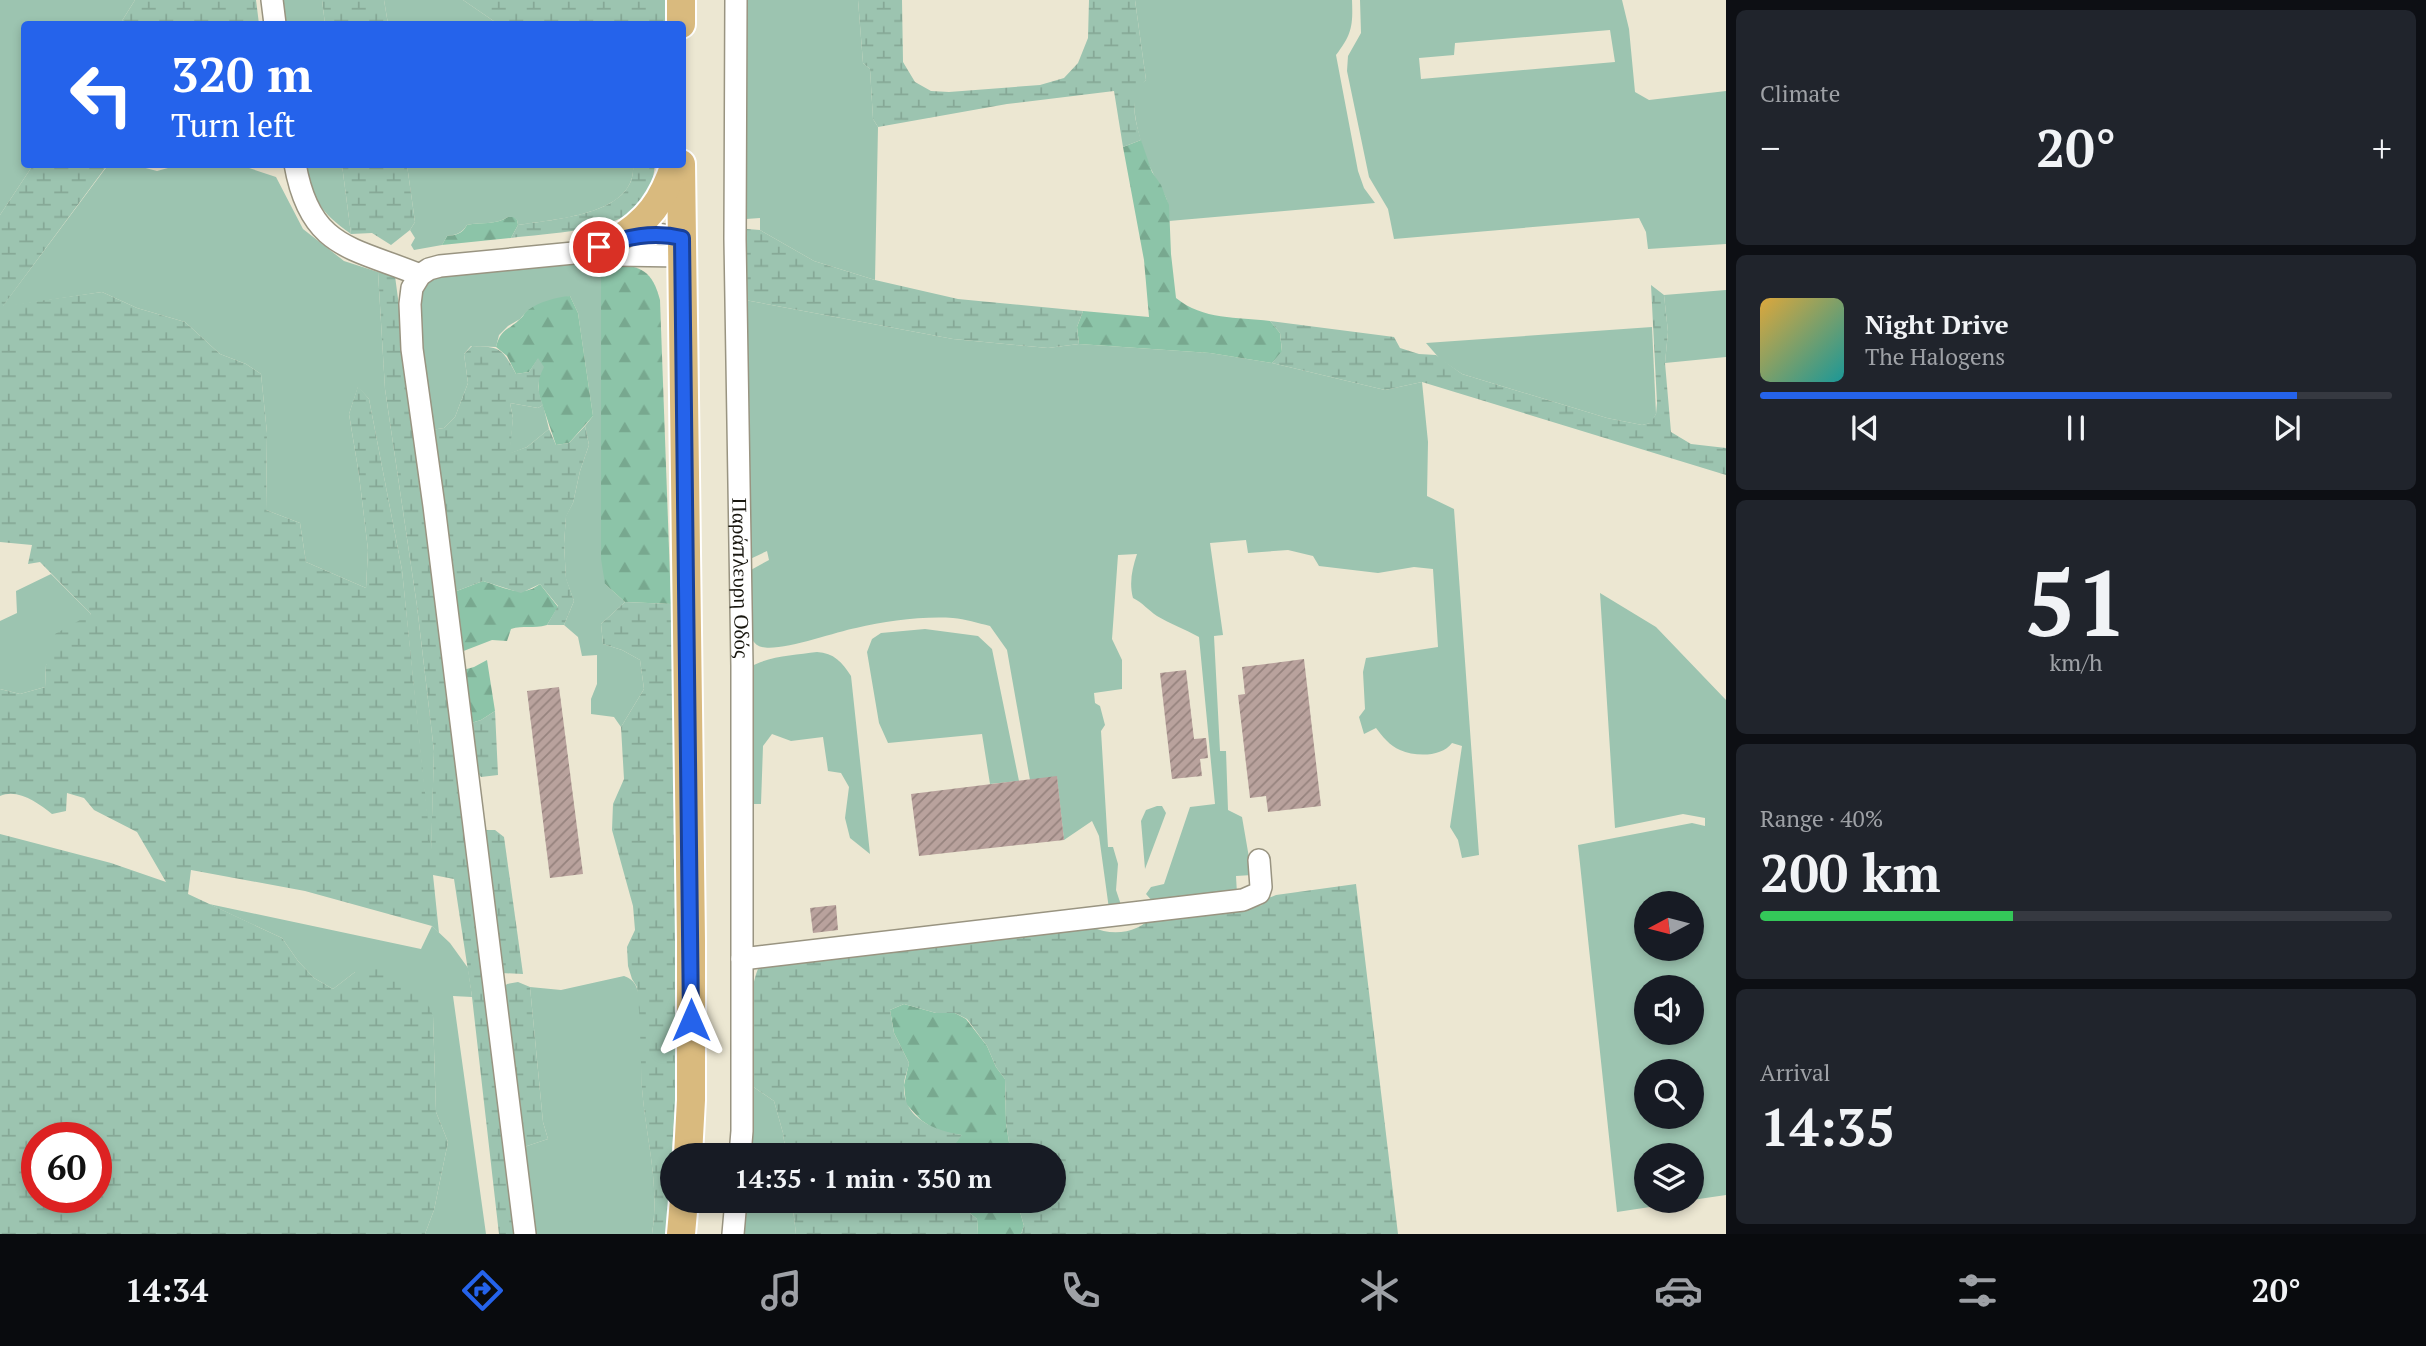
<!DOCTYPE html>
<html lang="en">
<head>
<meta charset="utf-8">
<style>
	:root { --surface:#171b24; --page:#20242c; --text:#f1f3f6; --muted:#9ea1a6; --line:#363941; --accent:#2563eb }
	body { margin:0; font-family:"PT Serif",serif; background:var(--page); color:var(--text); height:100vh; display:flex; flex-direction:column; font-size:26px; white-space:nowrap }
	* { box-sizing:border-box; margin:0 }
	p { font-size:23px; color:var(--muted) }
	.icon { flex:none; width:38px; height:38px; fill:none; stroke:currentColor; stroke-width:2; stroke-linecap:round; stroke-linejoin:round }
	.map { position:relative; flex:1; overflow:hidden }
	.panel { display:flex; flex-direction:column; gap:10px; padding:10px; background:#0d0f14; width:700px }
	.panel>* { flex:none }
	.hud { position:absolute; left:21px; top:21px; width:665px; height:147px; border-radius:7px; box-shadow:0 4px 10px #0003; background:#2563eb; color:#fff; overflow:hidden }
	.needle { width:46px; rotate:263deg }
	.buttons { position:absolute; left:1634px; top:891px; display:grid; gap:14px }
	.buttons a { display:grid; place-items:center; width:70px; height:70px; border-radius:50%; background:var(--surface); box-shadow:0 4px 10px #0003; font-size:35px }
	.speed { position:absolute; left:21px; top:1122px; display:flex; gap:14px; font-size:35px; font-weight:700; text-align:center }
	.speed>* { display:grid; place-content:center; width:91px; height:91px; border-radius:50%; background:var(--surface); box-shadow:0 4px 10px #0003; line-height:1 }
	.speed .limit { border:10px solid #d22; background:#fff; color:#111 }
	.pin { position:absolute; display:grid; place-items:center; width:60px; height:60px; color:#fff; margin:-30px; border:4px solid #fff; border-radius:50%; box-shadow:0 2px 7px #0007 }
	.me { position:absolute; width:77px; margin:-38px; rotate:0deg; stroke-linejoin:round; filter:drop-shadow(0 0 5px #0008) }
	.turn { display:flex; align-items:center; gap:24px; height:147px; padding:0 35px; font-size:32px }
	.turn .icon { width:91px; height:91px; stroke-width:2.5 }
	.turn b { display:block; font-size:49px; line-height:60px }
	.big { font-size:52px; font-weight:600; line-height:1.1 }
	.panel .widget { flex:1; display:flex; flex-direction:column; justify-content:center; gap:10px; min-width:0; padding:0 24px; border-radius:10px; background:var(--page) }
	.panel .dial { align-items:center; gap:0 }
	.dial b { font-size:91px; line-height:1 }
	.song { display:flex; align-items:center; gap:21px }
	.cover { width:84px; height:84px; border-radius:10px; background:linear-gradient(135deg,hsl(40 70% 55%),hsl(180 70% 35%)) }
	.played { height:7px; border-radius:4px; background:linear-gradient(90deg,var(--accent) 85%,var(--line) 85%) }
	.keys { display:flex; justify-content:space-around; direction:ltr }
	.heat { display:flex; justify-content:space-between; align-items:center; font-size:38px; direction:ltr }
	.charge { height:10px; border-radius:5px; background:linear-gradient(90deg,#34c759 40%,var(--line) 0) }
	.trip { position:absolute; left:660px; top:1143px; width:406px; height:70px; border-radius:35px; background:var(--surface); box-shadow:0 4px 10px #0003; font-weight:600; line-height:70px; text-align:center }
	.menu { display:flex; height:112px; justify-content:space-around; align-items:center; background:#090b0e; color:var(--muted) }
	.menu .icon { width:49px; height:49px }
	.menu .selected { color:var(--accent) }
	.menu b { font-size:32px; color:var(--text) }
	main { display:flex; flex:1; min-height:0 }
	.map>svg:first-child { display:block }
	.grass { fill:#9cc4b0; fill-rule:evenodd }
	.forest { fill:url(#forest-firs) }
	.wetland { fill:url(#wetland-marsh); fill-rule:evenodd }
	.building { fill:url(#building-hatch) }
	.lines { fill:none; stroke-linecap:round; stroke-linejoin:round }
	.minor-casing { stroke:#999481; stroke-width:24 }
	.major-casing { stroke:#fff; stroke-width:32 }
	.minor { stroke:#fff; stroke-width:21 }
	.major { stroke:#d9ba7e; stroke-width:28 }
	.route-casing { stroke:#184099; stroke-width:18 }
	.route { stroke:#2563eb; stroke-width:12 }
	.labels { text-anchor:middle; stroke-width:6; stroke-linejoin:round; paint-order:stroke }
	.street-label { font-size:21px; fill:#19170f; stroke:#ece7d2 }
</style>
</head>
<body>
<main>
<div class="map">
<svg width="1726" height="1234" viewBox="0 0 1726 1234">
	<defs>
		<pattern id="forest-firs" width="22" height="20" patternUnits="userSpaceOnUse" patternTransform="scale(1.75)"><rect width="22" height="20" fill="#8cc4a8"/><path d="M5 1l3.5 6h-7zM16 11l3.5 6h-7z" fill="#78a88f"/></pattern>
		<pattern id="wetland-marsh" width="20" height="14" patternUnits="userSpaceOnUse" patternTransform="scale(1.75)"><rect width="20" height="14" fill="#9cc4b0"/><path d="M1 5h8M5 5V1M11 12h8M15 12V8" fill="none" stroke="#86a896"/></pattern>
		<pattern id="building-hatch" width="6" height="6" patternUnits="userSpaceOnUse" patternTransform="scale(1.75)"><rect width="6" height="6" fill="#b9a29d"/><path d="M-1 1l2-2M0 6l6-6M5 7l2-2" fill="none" stroke="#96837e"/></pattern>
	</defs>
	<rect width="100%" height="100%" fill="#ece7d2"/>
	<g class="grass">
		<path d="M 0,0 L 135,0 L 120,24 L 24,24 L 24,164 L 33,165 L 0,215 Z"/>
		<path d="M 283,0 L 322,0 L 325,24 L 286,24 Z"/>
		<path d="M 384,0 L 463,0 L 498,24 L 388,24 Z"/>
		<path d="M 745,0 L 858,0 L 863,63 L 870,69 L 873,119 L 878,127 L 875,280 L 814,261 L 760,230 L 760,218 L 746,219 Z"/>
		<path d="M 1135,0 L 1352,0 C 1353,26 1352,34 1336,55 L 1358,171 L 1364,188 L 1375,203 L 1169,221 C 1170,195 1162,193 1152,171 C 1144,155 1129,109 1136,92 C 1137,88 1143,83 1146,80 Z"/>
		<path d="M 1360,0 L 1622,0 L 1629,29 L 1635,92 L 1649,100 L 1726,91 L 1726,244 L 1648,249 L 1646,232 L 1639,218 L 1394,239 L 1388,209 L 1369,177 L 1347,71 L 1348,56 L 1361,33 ZM 1610,30 L 1615,62 L 1421,79 L 1419,58 L 1454,55 L 1455,43 Z"/>
		<path d="M 108,165 L 134,165 L 157,171 L 179,165 L 240,165 L 276,177 L 303,229 L 344,261 L 378,272 L 385,389 L 417,606 L 434,751 L 431,858 L 402,570 L 369,399 L 358,387 L 349,414 L 359,475 L 368,550 L 366,588 L 306,562 L 300,523 L 266,510 L 267,433 L 261,374 L 246,364 L 220,354 L 185,322 L 137,308 L 102,292 L 2,307 Z"/>
		<path d="M 305,165 L 342,165 L 351,234 C 320,212 314,201 305,165 Z"/>
		<path d="M 407,165 L 633,165 C 637,215 554,219 518,225 L 517,220 L 508,217 C 496,225 481,222 467,225 C 462,233 456,235 447,236 L 442,245 L 414,250 L 411,245 L 415,238 L 410,230 L 415,222 Z"/>
		<path d="M 612,263 L 605,584 L 625,602 L 601,624 L 603,644 L 622,650 L 640,660 L 644,689 L 621,727 L 614,717 L 591,714 L 591,699 L 597,684 L 597,655 L 582,656 L 578,637 L 564,625 L 574,601 L 566,579 L 564,544 L 566,516 L 573,503 L 580,471 L 589,445 L 585,426 L 593,416 L 578,313 L 570,296 L 527,311 L 520,319 L 508,326 L 499,335 L 496,347 L 471,346 L 464,354 L 468,383 L 455,417 L 444,428 L 431,430 L 420,344 L 420,288 L 433,278 L 555,264 Z"/>
		<path d="M 1726,290 L 1726,357 L 1665,363 L 1668,332 L 1664,295 Z"/>
		<path d="M 745,300 L 953,339 L 1048,348 L 1079,344 L 1210,353 L 1272,363 L 1385,390 L 1422,382 L 1428,442 L 1427,496 L 1454,509 L 1479,855 L 1462,858 L 1458,840 L 1450,827 L 1462,746 L 1452,743 C 1442,757 1416,757 1400,750 C 1390,746 1382,736 1376,728 L 1364,734 L 1359,717 L 1365,709 L 1363,672 L 1366,658 L 1438,647 L 1433,569 L 1414,567 L 1378,573 L 1319,566 L 1313,556 L 1288,550 L 1248,553 L 1246,540 L 1210,543 L 1223,635 L 1214,636 L 1220,751 L 1226,751 L 1228,810 L 1242,817 L 1252,875 L 1236,876 L 1237,894 L 1153,902 L 1146,894 L 1151,887 L 1164,884 L 1190,807 L 1215,804 L 1199,637 C 1185,629 1170,624 1157,616 C 1148,610 1143,603 1133,598 C 1129,583 1132,569 1137,554 L 1118,555 L 1112,639 L 1122,660 L 1122,689 L 1094,693 L 1095,703 L 1100,706 L 1105,725 L 1101,731 L 1108,847 L 1113,847 L 1118,864 L 1116,890 L 1122,908 L 1109,909 L 1099,836 L 1092,821 L 1064,840 L 1057,777 L 1030,780 L 1007,650 L 990,626 C 978,623 965,619 953,618 C 922,616 886,621 856,628 C 835,632 780,652 762,647 C 756,646 753,641 750,636 L 749,571 L 769,560 L 767,551 L 748,560 Z"/>
		<path d="M 1652,327 L 1656,414 L 1651,423 L 1642,425 L 1607,418 L 1462,374 L 1440,359 L 1426,343 Z"/>
		<path d="M 510,403 L 538,408 L 543,405 L 549,429 L 527,447 L 509,454 L 513,418 Z"/>
		<path d="M 51,574 L 91,614 L 46,665 L 45,687 L 20,694 L 0,689 L 0,621 L 17,613 L 16,591 Z"/>
		<path d="M 1600,593 L 1656,627 L 1726,700 L 1726,1195 L 1692,1200 L 1692,1155 L 1647,1155 L 1647,1200 L 1690,1201 L 1617,1212 L 1578,845 L 1692,823 L 1705,826 L 1705,818 L 1683,814 L 1615,828 ZM 1647,903 L 1692,903 L 1692,948 L 1647,948 ZM 1647,987 L 1692,987 L 1692,1032 L 1647,1032 ZM 1647,1071 L 1692,1071 L 1692,1116 L 1647,1116 Z"/>
		<path d="M 925,629 L 978,636 L 992,649 L 1019,781 L 990,784 L 982,734 L 888,743 L 879,723 L 867,652 L 872,639 L 881,633 Z"/>
		<path d="M 817,652 C 834,653 842,662 851,676 L 870,854 L 850,838 L 845,818 L 849,787 L 841,773 L 828,771 L 823,737 L 791,741 L 772,734 L 763,746 L 761,804 L 750,804 L 750,667 C 769,656 795,655 817,652 Z"/>
		<path d="M 1157,806 L 1162,806 L 1166,813 L 1145,869 L 1141,821 L 1146,810 Z"/>
		<path d="M 209,904 L 421,949 L 432,926 L 450,943 L 468,968 L 472,997 L 453,996 L 486,1234 L 425,1234 L 434,1210 L 448,1142 L 436,1112 L 433,1016 L 355,972 L 333,989 L 314,978 L 298,961 L 282,938 Z"/>
		<path d="M 624,976 C 629,978 633,980 636,986 C 645,1005 641,1064 642,1088 C 646,1140 660,1182 652,1234 L 530,1234 L 521,1155 L 527,1146 L 548,1139 L 543,1122 L 530,987 L 561,990 Z"/>
		<path d="M 752,1086 L 774,1101 L 783,1133 L 786,1155 L 747,1155 Z"/>
		<path d="M 743,1201 L 792,1201 L 796,1234 L 739,1234 Z"/>
	</g>
	<g class="forest">
		<path d="M 1141,140 L 1152,172 L 1161,185 L 1169,205 L 1171,254 L 1176,298 C 1203,320 1237,317 1270,321 L 1280,333 L 1282,352 L 1272,363 L 1210,353 L 1079,344 L 1077,327 L 1083,311 L 1149,317 L 1144,260 L 1123,147 Z"/>
		<path d="M 508,217 L 513,217 L 517,220 L 518,225 L 511,238 L 442,245 L 447,236 C 456,235 462,234 467,225 C 481,222 496,225 508,217 Z"/>
		<path d="M 612,263 C 642,267 652,270 660,300 L 671,604 L 625,602 L 605,584 L 601,559 L 601,270 Z"/>
		<path d="M 570,296 L 578,313 L 593,416 L 569,443 L 556,445 L 539,395 L 538,359 L 529,372 L 516,374 L 507,356 L 496,347 C 501,328 508,331 520,319 C 525,315 523,314 528,310 C 539,302 556,297 570,296 Z"/>
		<path d="M 483,581 C 504,587 521,599 540,584 L 558,607 L 547,625 C 533,629 523,625 511,629 L 507,641 L 492,640 L 461,652 L 454,592 Z"/>
		<path d="M 487,660 L 495,711 L 481,720 L 471,723 L 463,670 L 474,667 Z"/>
		<path d="M 904,1004 L 936,1013 L 955,1013 L 966,1019 L 987,1046 L 996,1067 L 1005,1079 L 1006,1123 L 1011,1155 L 947,1155 L 961,1135 L 937,1131 L 921,1120 L 906,1104 L 904,1085 L 909,1063 L 894,1033 L 890,1010 Z"/>
		<path d="M 955,1201 L 1017,1201 L 1024,1226 L 1021,1234 L 978,1234 L 977,1219 Z"/>
	</g>
	<g class="wetland">
		<path d="M 135,0 L 256,0 L 259,24 L 120,24 Z"/>
		<path d="M 322,0 L 384,0 L 388,24 L 325,24 Z"/>
		<path d="M 463,0 L 667,0 L 665,24 L 498,24 Z"/>
		<path d="M 858,0 L 902,0 L 903,62 L 915,82 L 931,91 L 949,92 L 1040,85 L 1064,78 L 1078,63 L 1088,38 L 1089,0 L 1135,0 L 1146,80 C 1129,100 1134,116 1141,140 L 1123,147 L 1114,91 L 1007,104 L 878,127 L 873,119 L 870,69 L 863,63 Z"/>
		<path d="M 108,164 L 3,306 L 102,292 L 137,308 L 185,322 L 220,354 L 246,364 L 261,374 L 267,433 L 266,510 L 300,523 L 306,562 L 366,588 L 368,550 L 359,475 L 349,414 L 358,386 L 369,399 L 402,570 L 431,850 L 434,751 L 417,606 L 385,389 L 378,272 L 395,276 L 489,983 L 518,1234 L 499,1234 L 472,997 L 454,879 L 433,875 L 439,933 L 432,926 L 305,891 L 191,870 L 188,894 L 282,938 L 298,961 L 314,978 L 333,989 L 355,972 L 375,967 L 400,975 L 423,991 L 433,1016 L 436,1112 L 448,1142 L 434,1210 L 425,1234 L 0,1234 L 0,834 L 111,863 L 166,882 L 137,832 L 94,810 L 84,798 L 67,793 L 66,811 L 52,814 C 38,803 18,788 0,796 L 0,689 L 20,694 L 45,687 L 46,665 L 55,634 L 91,614 L 40,562 L 28,564 L 32,545 L 0,542 L 0,215 L 33,165 ZM 37,1138 L 96,1138 L 96,1197 L 37,1197 Z"/>
		<path d="M 342,165 L 407,165 L 415,222 L 410,230 L 391,245 L 372,233 L 351,234 Z"/>
		<path d="M 633,165 L 655,165 C 653,179 651,193 641,205 C 615,232 547,233 511,238 L 518,225 C 554,219 637,215 633,165 Z"/>
		<path d="M 747,229 L 760,230 L 814,261 L 875,280 L 958,299 L 1083,311 L 1077,327 L 1079,344 L 1048,348 L 953,339 L 745,300 L 744,240 Z"/>
		<path d="M 1651,285 L 1664,295 L 1668,332 L 1665,363 L 1671,432 L 1691,444 L 1726,448 L 1726,475 L 1422,382 L 1385,390 L 1272,363 L 1282,351 L 1280,333 L 1270,321 L 1394,337 L 1400,348 L 1419,354 L 1436,355 L 1462,374 L 1607,418 L 1642,425 L 1650,423 L 1656,414 L 1657,403 Z"/>
		<path d="M 472,346 C 501,347 502,348 516,374 L 529,372 L 538,358 L 544,367 C 537,380 537,391 543,405 L 538,408 L 510,403 L 513,418 L 510,453 L 527,447 L 549,429 L 556,445 L 569,443 L 585,426 L 589,445 L 580,471 L 573,503 L 566,517 L 564,544 L 566,578 L 574,601 L 564,625 L 547,625 L 558,606 L 540,584 L 521,593 L 483,581 L 454,592 L 431,430 L 444,428 L 455,417 L 468,383 L 464,354 Z"/>
		<path d="M 625,602 L 671,604 L 679,1052 L 666,1234 L 652,1234 C 660,1183 646,1140 642,1089 C 640,1055 641,1021 637,987 L 632,979 L 628,966 L 627,947 L 635,930 L 633,906 L 612,830 L 613,804 L 624,779 L 621,727 L 644,689 L 640,660 L 622,650 L 603,644 L 601,624 Z"/>
		<path d="M 495,711 L 498,775 L 481,777 L 477,772 L 471,723 L 481,720 Z"/>
		<path d="M 486,830 L 495,830 L 504,837 L 523,974 L 502,973 Z"/>
		<path d="M 1356,884 L 1398,1234 L 1021,1234 L 1024,1226 L 1017,1201 L 1054,1200 L 1054,1155 L 1011,1155 L 1006,1123 L 1005,1079 L 996,1067 L 987,1046 L 967,1019 L 955,1013 L 936,1013 L 904,1004 L 890,1010 L 894,1033 L 909,1063 C 908,1070 904,1078 904,1085 C 902,1119 935,1130 962,1135 L 947,1155 L 786,1155 L 783,1133 L 774,1101 L 752,1086 C 752,1049 744,995 761,962 L 1092,927 C 1113,937 1140,933 1154,914 L 1250,908 L 1262,905 L 1266,899 L 1276,895 Z"/>
		<path d="M 518,982 L 530,987 L 543,1122 L 548,1139 L 527,1146 L 521,1155 L 501,990 L 507,984 Z"/>
		<path d="M 792,1201 L 955,1201 L 977,1219 L 978,1234 L 796,1234 Z"/>
	</g>
	<g class="building">
		<path d="M 1304,659 L 1321,806 L 1268,812 L 1266,796 L 1250,798 L 1238,695 L 1245,694 L 1242,667 Z"/>
		<path d="M 1186,670 L 1194,739 L 1206,738 L 1208,758 L 1200,759 L 1202,776 L 1172,779 L 1160,673 Z"/>
		<path d="M 559,687 L 583,874 L 550,878 L 527,691 Z"/>
		<path d="M 1057,776 L 1064,840 L 919,856 L 911,794 Z"/>
		<path d="M 836,905 L 838,930 L 813,933 L 810,908 Z"/>
	</g>
	<g class="lines">
		<g class="minor-casing">
			<g id="minor">
				<path d="M 272,0 L 275,24"/>
				<path id="s1" d="M 736,0 L 735,239 L 742,666 L 742,1131 L 740,1155"/>
				<path d="M 295,164 C 310,249 352,247 420,275"/>
				<path d="M 622,239 L 658,234 L 682,238"/>
				<path d="M 742,959 L 1243,900 L 1259,893 L 1261,887 L 1259,860"/>
				<path d="M 525,1234 L 434,506 L 412,349 L 410,304 L 412,288 L 420,275 L 429,269 L 440,266 L 584,252 L 616,255 L 682,256"/>
				<path d="M 733,1234 L 736,1200"/>
			</g>
		</g>
		<g class="major-casing">
			<g id="major">
				<path d="M 681,0 L 681,24"/>
				<path d="M 681,164 L 691,941 L 691,1100 L 688,1155"/>
				<path d="M 615,241 C 648,222 663,201 675,164"/>
				<path d="M 681,1234 L 684,1200"/>
			</g>
		</g>
		<use href="#minor" class="minor"/>
		<use href="#major" class="major"/>
	</g>
	<g class="lines">
		<g class="route-casing">
			<path id="route" d="M 599,247 C 626,237 653,231 682,238 L 691,1020"/>
		</g>
		<use href="#route" class="route"/>
	</g>
	<g class="labels">
		<g class="street-label">
			<text dy="7" stroke="none"><textPath href="#s1" startOffset="578">Παράπλευρη Οδός</textPath></text>
		</g>
	</g>
</svg>
<div class="buttons">
<a><svg class="needle" viewBox="-14 -14 28 28"><path d="M0-13l5 13h-10z" fill="#e53935"/><path d="M0 13l5-13h-10z" fill="#9ea1a6"/></svg></a>
<a><svg class="icon" aria-label="sound" viewBox="0 0 24 24"><path d="M4 9h4l5-4v14l-5-4H4zM17 9q2 3 0 6"/></svg></a>
<a><svg class="icon" aria-label="search" viewBox="0 0 24 24"><circle cx="10" cy="10" r="6"/><path d="M15 15l6 6"/></svg></a>
<a><svg class="icon" aria-label="layers" viewBox="0 0 24 24"><path d="M12 4l9 5-9 5-9-5zM3 14l9 5 9-5"/></svg></a>
</div>
<div class="speed"><div class="limit">60</div></div>
<div class="pin" style="left:599px;top:247px;background:#d93025"><svg class="icon" aria-label="arrive" viewBox="0 0 24 24"><path d="M6 21V4h12l-3 4 3 4H6"/></svg></div>
<svg class="me" style="left:691px;top:1020px" viewBox="-20 -20 40 40"><path d="M0-17L14 15 0 8-14 15z" fill="#2563eb" stroke="#fff" stroke-width="4"/></svg>
<div class="trip">14:35 · 1 min · 350 m</div>
<div class="hud">
<div class="turn"><svg class="icon" aria-label="left" viewBox="0 0 24 24"><path d="M17 20v-9H6M10 6l-5 5 5 5"/></svg><div><b>320 m</b>Turn left</div></div>
</div>
</div>
<section class="panel">
<div class="widget"><p>Climate</p>
<div class="heat"><a>−</a><b class="big">20°</b><a>+</a></div>
</div>
<div class="widget">
<div class="song"><i class="cover"></i><div><b>Night Drive</b><p>The Halogens</p></div></div>
<div class="played"></div>
<div class="keys"><svg class="icon" aria-label="previous" viewBox="0 0 24 24"><path d="M18 5L8 12l10 7zM5 5v14"/></svg><svg class="icon" aria-label="pause" viewBox="0 0 24 24"><path d="M8 5v14M16 5v14"/></svg><svg class="icon" aria-label="next" viewBox="0 0 24 24"><path d="M6 5l10 7-10 7zM19 5v14"/></svg></div>
</div>
<div class="widget dial"><b>51</b><p>km/h</p></div>
<div class="widget"><p>Range · 40%</p><b class="big">200 km</b><div class="charge"></div></div>
<div class="widget"><p>Arrival</p><b class="big">14:35</b></div>
</section>
</main>
<nav class="menu">
<b>14:34</b>
<svg class="icon selected" aria-label="directions" viewBox="0 0 24 24"><path d="M12 3l9 9-9 9-9-9zM9 14v-3h6M13 9l2 2-2 2"/></svg>
<svg class="icon" aria-label="music" viewBox="0 0 24 24"><path d="M9 18V5l10-2v13"/><circle cx="6" cy="18" r="3"/><circle cx="16" cy="16" r="3"/></svg>
<svg class="icon" aria-label="phone" viewBox="0 0 24 24"><path d="M5 4h4l2 5-3 2q2 4 5 5l2-3 5 2v4C11 20 4 13 5 4z"/></svg>
<svg class="icon" aria-label="climate" viewBox="0 0 24 24"><path d="M12 3v18M4 7l16 10M4 17L20 7"/></svg>
<svg class="icon" aria-label="car" viewBox="0 0 24 24"><path d="M5 17H2v-5l4-1 3-4h7l3 4 3 1v5h-3M9 17h6M6 11h13"/><circle cx="7" cy="17" r="2"/><circle cx="17" cy="17" r="2"/></svg>
<svg class="icon" aria-label="filters" viewBox="0 0 24 24"><path d="M4 7h16M4 17h16"/><circle cx="9" cy="7" r="2"/><circle cx="15" cy="17" r="2"/></svg>
<b>20°</b>
</nav>
</body>
</html>
